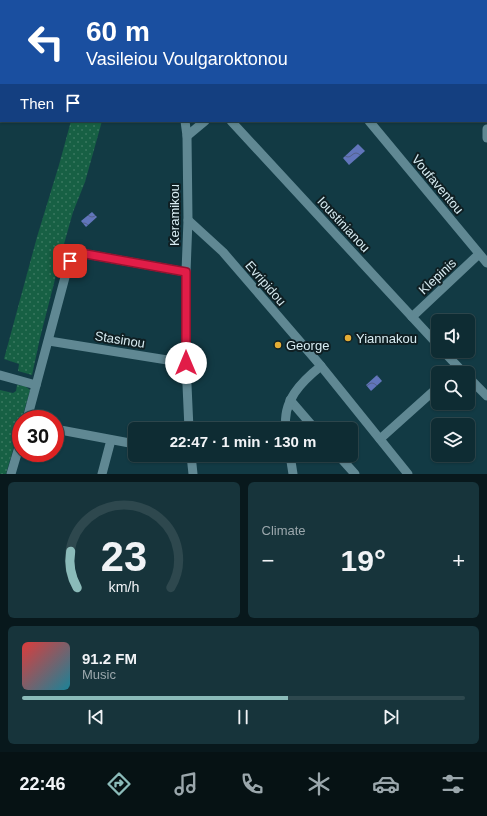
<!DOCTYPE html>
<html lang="en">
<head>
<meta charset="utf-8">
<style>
	:root { --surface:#0e2c33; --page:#17343b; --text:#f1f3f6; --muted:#9ba7ac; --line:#2e484e; --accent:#8bbbb9 }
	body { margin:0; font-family:Helvetica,sans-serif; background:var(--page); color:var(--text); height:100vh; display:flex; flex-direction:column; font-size:15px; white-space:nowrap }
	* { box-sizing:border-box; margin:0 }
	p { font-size:13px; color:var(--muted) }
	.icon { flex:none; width:22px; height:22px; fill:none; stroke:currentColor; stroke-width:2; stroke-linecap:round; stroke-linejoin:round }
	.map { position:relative; height:474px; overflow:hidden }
	.sheet { display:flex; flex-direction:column; gap:8px; padding:8px; background:#08181c; flex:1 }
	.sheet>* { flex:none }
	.top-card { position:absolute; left:0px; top:0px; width:487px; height:122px; box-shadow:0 1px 3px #0004,0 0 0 1px var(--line); background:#1a4fa0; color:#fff; overflow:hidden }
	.tools { position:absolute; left:431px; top:314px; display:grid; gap:8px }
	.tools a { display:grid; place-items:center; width:44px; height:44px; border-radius:6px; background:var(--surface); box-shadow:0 1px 3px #0004,0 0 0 1px var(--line); font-size:20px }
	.speed { position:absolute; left:12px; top:410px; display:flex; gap:8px; font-size:20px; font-weight:700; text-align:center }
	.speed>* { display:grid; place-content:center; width:52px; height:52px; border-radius:50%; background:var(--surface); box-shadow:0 1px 3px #0004,0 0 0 1px var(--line); line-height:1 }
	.speed .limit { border:6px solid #d22; background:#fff; color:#111 }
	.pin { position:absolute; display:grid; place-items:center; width:34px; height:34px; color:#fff; margin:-17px; border-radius:8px; box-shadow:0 2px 6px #0006 }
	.me { position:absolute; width:44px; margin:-22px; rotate:0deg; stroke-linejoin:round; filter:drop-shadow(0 0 3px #0008) }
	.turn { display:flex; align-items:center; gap:14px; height:84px; padding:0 20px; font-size:18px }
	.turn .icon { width:52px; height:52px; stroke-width:2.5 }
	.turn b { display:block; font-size:28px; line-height:34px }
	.then { display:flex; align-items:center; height:38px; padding:0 20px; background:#0003; gap:8px; font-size:15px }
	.big { font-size:30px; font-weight:700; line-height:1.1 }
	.sheet .tile { flex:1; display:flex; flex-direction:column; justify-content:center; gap:6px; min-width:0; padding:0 14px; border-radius:6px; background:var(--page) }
	.sheet .dial { align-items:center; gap:0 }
	.dial svg { height:104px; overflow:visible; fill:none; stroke:var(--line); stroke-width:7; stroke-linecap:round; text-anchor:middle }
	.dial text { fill:var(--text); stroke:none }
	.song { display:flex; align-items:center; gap:12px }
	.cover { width:48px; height:48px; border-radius:6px; background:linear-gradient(135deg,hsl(0 70% 55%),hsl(190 70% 35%)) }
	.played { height:4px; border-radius:2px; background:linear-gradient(90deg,var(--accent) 60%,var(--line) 60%) }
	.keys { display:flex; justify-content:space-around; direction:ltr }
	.heat { display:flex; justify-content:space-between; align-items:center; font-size:22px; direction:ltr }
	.sheet .tiles { flex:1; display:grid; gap:8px; grid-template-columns:1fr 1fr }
	.tile:last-child { grid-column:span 2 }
	.trip { position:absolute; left:128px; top:422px; width:230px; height:40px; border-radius:6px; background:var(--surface); box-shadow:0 1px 3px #0004,0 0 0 1px var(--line); font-weight:700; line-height:40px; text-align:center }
	.menu { display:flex; height:64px; justify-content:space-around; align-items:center; background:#061214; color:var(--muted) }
	.menu .icon { width:28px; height:28px }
	.menu .current { color:var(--accent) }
	.menu b { font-size:18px; color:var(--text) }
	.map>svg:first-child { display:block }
	.grass { fill:url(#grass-dots) }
	.water { fill:url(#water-waves) }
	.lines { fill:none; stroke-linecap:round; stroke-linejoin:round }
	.street { stroke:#608893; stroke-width:9 }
	.route-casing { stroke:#92132f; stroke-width:10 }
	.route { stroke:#e11d48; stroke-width:7 }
	.poi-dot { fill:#e4ad35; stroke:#0f1f23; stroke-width:1.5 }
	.labels { text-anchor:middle; stroke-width:4; stroke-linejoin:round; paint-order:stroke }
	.street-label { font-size:13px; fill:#d8ecf2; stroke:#0f1f23 }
	.poi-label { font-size:13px; fill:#d8ecf2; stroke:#0f1f23; text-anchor:start }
</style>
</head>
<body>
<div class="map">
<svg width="487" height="474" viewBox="0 0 487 474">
	<defs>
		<pattern id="grass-dots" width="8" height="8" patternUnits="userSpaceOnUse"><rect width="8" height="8" fill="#176044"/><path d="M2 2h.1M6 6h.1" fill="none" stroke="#38775f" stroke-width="1.8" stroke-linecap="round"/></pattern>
		<pattern id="water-waves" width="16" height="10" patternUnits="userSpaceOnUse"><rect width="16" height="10" fill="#6175bb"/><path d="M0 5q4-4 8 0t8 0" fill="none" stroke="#536088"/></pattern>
	</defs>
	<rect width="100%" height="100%" fill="#123a44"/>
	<g class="grass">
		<path d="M 71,121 L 102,121 L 85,182 L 73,212 L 64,244 L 40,338 L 32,375 L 18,371 L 19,364 L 4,359 L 37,237 L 59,165 Z"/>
		<path d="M 17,385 L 25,386 L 30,390 L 6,474 L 0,474 L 0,390 L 13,393 L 16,391 Z"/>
	</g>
	<g class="water">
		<path d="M 358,144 L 365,151 L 349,165 L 343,158 Z"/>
		<path d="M 92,212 L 97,217 L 86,227 L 81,221 Z"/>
		<path d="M 377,375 L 382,381 L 371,391 L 366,385 Z"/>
	</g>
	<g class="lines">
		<g class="street">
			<path d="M 258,0 L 259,1"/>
			<path d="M 33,1 L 34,0"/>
			<path d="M 172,1 L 173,0"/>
			<path d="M 0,110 L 1,107"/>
			<path d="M 185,121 L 187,136 L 188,220 L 186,272 L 186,363 L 189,429"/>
			<path d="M 231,121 L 438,345"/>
			<path d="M 369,121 L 487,263"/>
			<path d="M 487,129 L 487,138"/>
			<path d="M 187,136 L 205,121"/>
			<path d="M 188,220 L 223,252 L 321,366 L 408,474"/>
			<path d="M 412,317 L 479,254"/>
			<path d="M 49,341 L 186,363"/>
			<path d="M 443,351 L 464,373"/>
			<path d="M 0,375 L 36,385"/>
			<path d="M 468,377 L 487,396"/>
			<path d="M 290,400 L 315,429"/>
			<path d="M 27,419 L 68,266 C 72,257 76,255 86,254 L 186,272"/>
			<path d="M 55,429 L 135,444"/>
			<path d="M 286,429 C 282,401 301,382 321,366"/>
			<path d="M 380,439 L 438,387"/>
			<path d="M 191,455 L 193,474"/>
			<path d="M 290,455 L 293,474"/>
			<path d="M 338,455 L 355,474"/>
			<path d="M 11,474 L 21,440"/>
			<path d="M 102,474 L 111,440"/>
		</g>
	</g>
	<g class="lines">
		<g class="route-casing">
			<path id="route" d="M 70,261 L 77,255 L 86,254 L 186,272 L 186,363"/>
		</g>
		<use href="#route" class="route"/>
	</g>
	<g class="poi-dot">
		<circle cx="348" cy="338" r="4"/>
		<circle cx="278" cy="345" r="4"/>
	</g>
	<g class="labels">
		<g class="street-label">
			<text transform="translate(438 184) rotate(50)" y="5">Voufaventou</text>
			<text transform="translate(174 215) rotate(-90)" y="5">Keramikou</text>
			<text transform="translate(344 224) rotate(47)" y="5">Ioustinianou</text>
			<text transform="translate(437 276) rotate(-43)" y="5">Klepinis</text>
			<text transform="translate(266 283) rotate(49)" y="5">Evripidou</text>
			<text transform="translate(120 339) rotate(9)" y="5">Stasinou</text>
		</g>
		<g class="poi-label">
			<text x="356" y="343">Yiannakou</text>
			<text x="286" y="350">George</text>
		</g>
	</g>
</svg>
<div class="tools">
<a><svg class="icon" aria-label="sound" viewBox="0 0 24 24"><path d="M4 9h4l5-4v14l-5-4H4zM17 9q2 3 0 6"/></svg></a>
<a><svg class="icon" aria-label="search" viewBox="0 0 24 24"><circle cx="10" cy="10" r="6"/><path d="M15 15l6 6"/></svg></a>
<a><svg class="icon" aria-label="layers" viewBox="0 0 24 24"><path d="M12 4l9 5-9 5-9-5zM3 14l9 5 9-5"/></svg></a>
</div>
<div class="speed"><div class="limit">30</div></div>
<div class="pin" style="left:70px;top:261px;background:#d93025"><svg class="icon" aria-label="arrive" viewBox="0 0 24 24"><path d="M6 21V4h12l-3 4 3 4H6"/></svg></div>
<svg class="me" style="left:186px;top:363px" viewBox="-20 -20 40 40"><circle r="19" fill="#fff"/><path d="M0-13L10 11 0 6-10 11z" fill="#e11d48"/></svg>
<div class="trip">22:47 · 1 min · 130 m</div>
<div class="top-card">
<div class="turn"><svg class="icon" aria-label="left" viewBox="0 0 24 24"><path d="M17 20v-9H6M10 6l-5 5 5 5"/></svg><div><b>60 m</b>Vasileiou Voulgaroktonou</div></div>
<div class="then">Then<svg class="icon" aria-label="arrive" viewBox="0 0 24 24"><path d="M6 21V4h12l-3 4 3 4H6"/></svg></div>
</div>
</div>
<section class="sheet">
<div class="tiles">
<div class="tile dial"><svg viewBox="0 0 100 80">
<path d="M14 69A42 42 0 1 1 86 69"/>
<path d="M14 69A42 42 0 0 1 9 41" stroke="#8bbbb9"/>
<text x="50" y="56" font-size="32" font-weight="700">23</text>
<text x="50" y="72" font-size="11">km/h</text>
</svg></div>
<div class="tile"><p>Climate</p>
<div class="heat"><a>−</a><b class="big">19°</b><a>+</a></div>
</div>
<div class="tile">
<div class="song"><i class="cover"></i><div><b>91.2 FM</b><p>Music</p></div></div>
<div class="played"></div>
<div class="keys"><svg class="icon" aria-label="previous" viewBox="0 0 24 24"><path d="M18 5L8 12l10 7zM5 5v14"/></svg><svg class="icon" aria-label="pause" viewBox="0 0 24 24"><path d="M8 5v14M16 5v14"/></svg><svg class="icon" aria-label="next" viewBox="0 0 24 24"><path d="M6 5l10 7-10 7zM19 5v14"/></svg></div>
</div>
</div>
</section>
<nav class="menu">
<b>22:46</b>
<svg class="icon current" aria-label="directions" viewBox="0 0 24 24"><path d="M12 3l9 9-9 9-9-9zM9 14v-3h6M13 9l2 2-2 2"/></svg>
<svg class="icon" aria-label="music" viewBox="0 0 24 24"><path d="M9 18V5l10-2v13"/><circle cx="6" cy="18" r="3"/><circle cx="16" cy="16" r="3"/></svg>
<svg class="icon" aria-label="phone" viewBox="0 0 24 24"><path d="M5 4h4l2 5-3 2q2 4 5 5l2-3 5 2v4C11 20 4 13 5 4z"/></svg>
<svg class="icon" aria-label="climate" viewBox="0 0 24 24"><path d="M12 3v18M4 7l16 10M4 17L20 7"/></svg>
<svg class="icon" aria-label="car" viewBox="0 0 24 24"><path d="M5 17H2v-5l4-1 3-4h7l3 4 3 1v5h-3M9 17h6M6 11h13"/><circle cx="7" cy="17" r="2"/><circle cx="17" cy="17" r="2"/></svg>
<svg class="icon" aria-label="filters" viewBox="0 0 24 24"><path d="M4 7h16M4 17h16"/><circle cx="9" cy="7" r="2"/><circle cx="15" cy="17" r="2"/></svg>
</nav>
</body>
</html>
